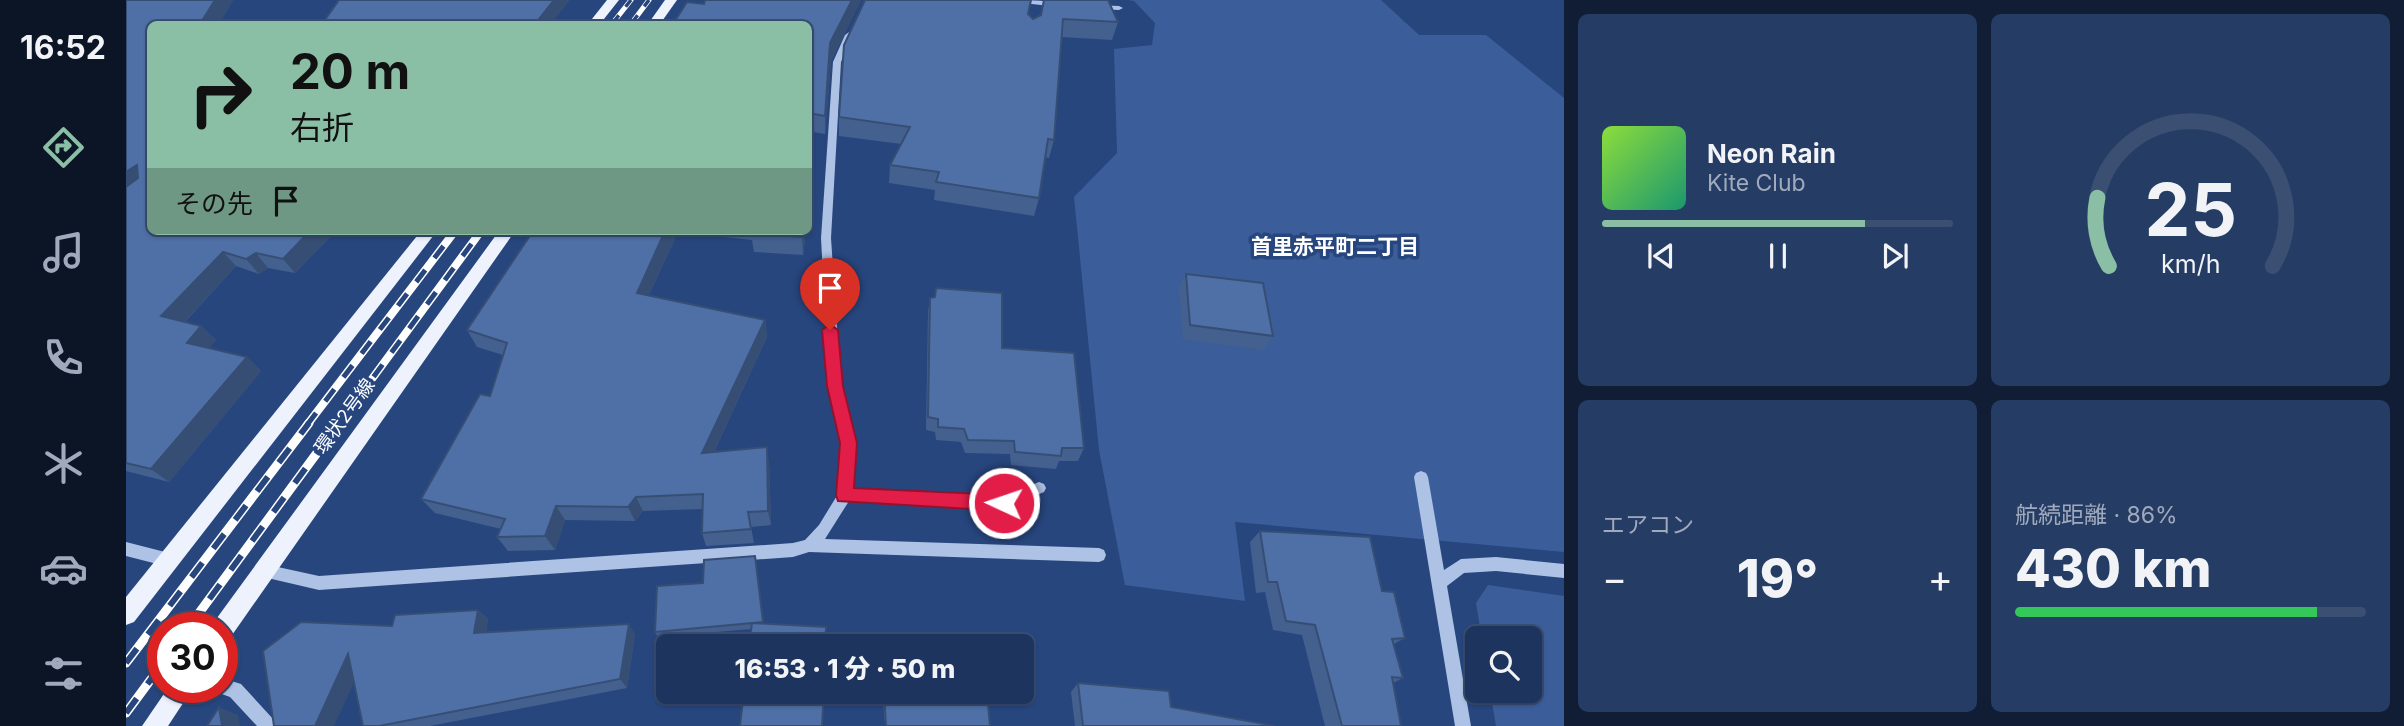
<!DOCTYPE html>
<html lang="ja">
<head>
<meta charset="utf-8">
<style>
	:root { --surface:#1d345e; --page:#253c64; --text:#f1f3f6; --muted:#a0aabc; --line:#3b4f73; --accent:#8abfa5 }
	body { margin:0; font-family:Inter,"Noto Sans JP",sans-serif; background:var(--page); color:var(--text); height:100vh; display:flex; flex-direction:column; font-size:26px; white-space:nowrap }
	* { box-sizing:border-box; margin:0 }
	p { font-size:23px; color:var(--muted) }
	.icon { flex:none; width:38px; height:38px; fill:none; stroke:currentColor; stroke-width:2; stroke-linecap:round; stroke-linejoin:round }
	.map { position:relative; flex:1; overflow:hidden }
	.side { display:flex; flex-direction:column; gap:14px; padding:14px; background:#101d34; width:840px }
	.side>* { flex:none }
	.banner { position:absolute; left:21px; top:21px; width:665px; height:214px; border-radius:10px; box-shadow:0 2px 5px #0004,0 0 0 2px var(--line); background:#8abfa5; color:#111; overflow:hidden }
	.tools { position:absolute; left:1339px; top:626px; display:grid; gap:14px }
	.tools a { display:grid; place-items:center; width:77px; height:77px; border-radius:10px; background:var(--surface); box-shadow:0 2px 5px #0004,0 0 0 2px var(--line); font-size:35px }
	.speed { position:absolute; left:21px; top:612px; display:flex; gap:14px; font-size:35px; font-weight:700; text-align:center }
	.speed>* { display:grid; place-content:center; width:91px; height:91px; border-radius:50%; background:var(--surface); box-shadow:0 2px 5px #0004,0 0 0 2px var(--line); line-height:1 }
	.speed .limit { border:10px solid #d22; background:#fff; color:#111 }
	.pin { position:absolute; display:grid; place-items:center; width:60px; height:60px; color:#fff; margin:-72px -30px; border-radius:50% 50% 50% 0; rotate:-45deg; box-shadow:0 0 7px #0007 }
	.pin .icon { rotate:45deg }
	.me { position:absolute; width:77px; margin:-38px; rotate:273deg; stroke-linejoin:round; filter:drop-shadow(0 0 5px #0008) }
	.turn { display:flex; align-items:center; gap:24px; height:147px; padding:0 28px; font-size:32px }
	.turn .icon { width:91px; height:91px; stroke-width:2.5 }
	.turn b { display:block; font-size:49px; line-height:60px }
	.then { display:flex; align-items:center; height:66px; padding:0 28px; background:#0003; gap:14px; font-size:26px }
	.big { font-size:52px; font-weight:800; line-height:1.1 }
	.side .widget { flex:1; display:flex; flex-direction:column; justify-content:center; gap:10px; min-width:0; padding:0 24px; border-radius:10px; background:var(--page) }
	.side .dial { align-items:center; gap:0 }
	.dial svg { height:182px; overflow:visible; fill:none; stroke:var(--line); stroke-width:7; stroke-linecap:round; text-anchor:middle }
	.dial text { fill:var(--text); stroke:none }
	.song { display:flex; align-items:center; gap:21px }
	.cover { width:84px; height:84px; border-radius:10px; background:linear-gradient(135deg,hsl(90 70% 55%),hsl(160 70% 35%)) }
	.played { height:7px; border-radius:4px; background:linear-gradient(90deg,var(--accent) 75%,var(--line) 75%) }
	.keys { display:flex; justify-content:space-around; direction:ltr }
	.heat { display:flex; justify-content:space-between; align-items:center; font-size:38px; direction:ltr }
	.charge { height:10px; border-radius:5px; background:linear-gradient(90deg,#34c759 86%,var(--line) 0) }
	.side .tiles { flex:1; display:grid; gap:14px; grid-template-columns:repeat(2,1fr) }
	.trip { position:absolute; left:530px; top:634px; width:378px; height:70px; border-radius:10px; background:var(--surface); box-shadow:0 2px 5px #0004,0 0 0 2px var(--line); font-weight:800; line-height:70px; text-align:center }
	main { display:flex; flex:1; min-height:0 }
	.tab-bar { display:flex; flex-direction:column; width:126px; justify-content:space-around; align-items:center; background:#0c1526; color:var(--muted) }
	.tab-bar .icon { width:49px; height:49px }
	.tab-bar .active { color:var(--accent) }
	.tab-bar b { font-size:32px; color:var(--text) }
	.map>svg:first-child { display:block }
	.green { fill:#3b5e9b }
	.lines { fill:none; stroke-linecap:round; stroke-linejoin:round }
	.minor { fill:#adc2e5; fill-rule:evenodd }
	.major { fill:#edf2fd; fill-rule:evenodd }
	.rail-far2-casing { stroke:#fff; stroke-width:5 }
	.rail-far1-casing { stroke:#fff; stroke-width:8 }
	.rail-casing { stroke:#fff; stroke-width:9 }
	.rail-far2 { stroke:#27467e; stroke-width:3.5; stroke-dasharray:11; stroke-linecap:butt }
	.rail-far1 { stroke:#27467e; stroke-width:5; stroke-dasharray:15; stroke-linecap:butt }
	.rail { stroke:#27467e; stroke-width:6; stroke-dasharray:18; stroke-linecap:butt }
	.wall { fill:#44608f }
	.shaded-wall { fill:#374e74 }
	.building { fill:#4f70a6; stroke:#374e74; stroke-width:2 }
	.route { fill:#e11d48; stroke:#92132f; stroke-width:2 }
	.labels { text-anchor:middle; stroke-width:7; stroke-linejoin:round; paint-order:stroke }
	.street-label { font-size:19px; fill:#fff; stroke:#27467e }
	.neighbourhood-label { font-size:21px; font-weight:bold; fill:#fff; stroke:#27467e }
</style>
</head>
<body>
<main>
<nav class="tab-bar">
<b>16:52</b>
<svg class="icon active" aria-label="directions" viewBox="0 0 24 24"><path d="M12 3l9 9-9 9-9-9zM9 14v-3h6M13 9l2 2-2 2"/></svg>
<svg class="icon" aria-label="music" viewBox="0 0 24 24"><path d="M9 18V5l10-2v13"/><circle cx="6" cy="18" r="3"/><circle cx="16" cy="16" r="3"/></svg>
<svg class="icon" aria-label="phone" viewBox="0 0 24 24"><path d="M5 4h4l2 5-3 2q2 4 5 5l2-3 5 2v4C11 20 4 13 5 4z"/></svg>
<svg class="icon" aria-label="climate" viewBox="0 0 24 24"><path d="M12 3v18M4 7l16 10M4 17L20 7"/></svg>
<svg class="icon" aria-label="car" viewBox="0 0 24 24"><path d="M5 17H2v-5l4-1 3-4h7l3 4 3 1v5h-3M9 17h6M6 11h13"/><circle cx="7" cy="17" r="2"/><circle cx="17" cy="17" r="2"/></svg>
<svg class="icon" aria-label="filters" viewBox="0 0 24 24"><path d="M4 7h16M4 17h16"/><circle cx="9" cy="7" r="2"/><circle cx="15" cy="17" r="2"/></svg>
</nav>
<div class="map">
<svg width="1438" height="726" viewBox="0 0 1438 726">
	<rect width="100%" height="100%" fill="#27467e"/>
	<g class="green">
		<path d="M 1002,0 L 1255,0 L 1293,35 L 1360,35 L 1438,98 L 1438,552 L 1109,522 L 1119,601 L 999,585 L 973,450 L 948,197 L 991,153 L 988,49 L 1026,45 L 1029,23 L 1008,1 Z"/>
		<path d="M 1362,585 L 1438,596 L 1438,726 L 1370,726 L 1364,691 L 1404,691 L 1404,639 L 1356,639 L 1350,603 Z"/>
	</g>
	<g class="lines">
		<g class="minor">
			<path d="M 884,0 C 901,0 922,0 937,5 L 933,7 L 888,2 Z"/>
			<path d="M 966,5 L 993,6 L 997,8 L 993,10 L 969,9 L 966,9 Z"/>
			<path d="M 723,32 L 727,35 L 715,62 L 705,238 L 715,386 L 730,443 L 726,489 L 877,497 L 913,482 L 918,484 L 920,488 L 918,492 L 878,509 L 723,501 L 699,539 L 973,548 L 978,550 L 980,555 L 978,560 L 973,562 L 683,552 L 667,557 L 193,590 L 133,576 L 131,571 L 133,566 L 138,564 L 193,576 L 667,543 L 679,540 L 693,525 L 712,494 L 716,443 L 703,386 L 695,238 L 707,62 L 719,35 Z"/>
			<path d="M 1295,471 L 1300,473 L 1302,477 L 1318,570 L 1335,559 L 1370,557 L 1438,564 L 1438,578 L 1370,571 L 1338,573 L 1321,586 L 1345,726 L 1329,726 L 1288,477 L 1290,473 Z"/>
			<path d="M 0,542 L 43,553 L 48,555 L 50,560 L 48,565 L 43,567 L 0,556 Z"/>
			<path d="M 96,678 L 115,684 L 148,720 L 150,726 L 131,726 L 104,697 L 90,692 L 89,688 L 96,688 Z"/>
		</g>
		<g class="major">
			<path d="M 481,0 L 493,0 L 474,24 L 462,24 Z"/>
			<path d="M 539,0 L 551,0 L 534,24 L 522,24 Z"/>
			<path d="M 295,231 L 311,231 L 8,622 L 0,625 L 0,597 Z"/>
			<path d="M 373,231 L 389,231 L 104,638 L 96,641 L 96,628 L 86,628 L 88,622 Z"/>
			<path d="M 42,688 L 67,688 L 42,726 L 16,726 Z"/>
		</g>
		<g class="rail-far2-casing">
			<g id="rail-far2">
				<path d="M 486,24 L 505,0"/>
				<path d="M 505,24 L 523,0"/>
			</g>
		</g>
		<g class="rail-far1-casing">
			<g id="rail-far1">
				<path d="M 181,425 L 329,231"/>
				<path d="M 212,425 L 355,231"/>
			</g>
		</g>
		<g class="rail-casing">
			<g id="rail">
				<path d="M 62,628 L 213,423"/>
				<path d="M 0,663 L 183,423"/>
				<path d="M 0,713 L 37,663"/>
			</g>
		</g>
		<use href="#rail-far2" class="rail-far2"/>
		<use href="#rail-far1" class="rail-far1"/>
		<use href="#rail" class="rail"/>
	</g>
	<g class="wall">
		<path d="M 0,0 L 107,0 L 93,24 L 24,24 L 24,231 L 210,231 L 169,273 L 142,268 L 133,274 L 110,266 L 59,322 L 75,326 L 90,340 L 83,348 L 121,357 L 135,371 L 43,482 L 0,471 Z"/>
		<path d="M 579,0 L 735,0 L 705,61 L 699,134 L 682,131 L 682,24 L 578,4 Z"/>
		<path d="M 902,14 L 907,19 L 915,15 L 992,22 L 986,40 L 935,37 L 928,140 L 923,158 L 919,157 L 913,198 L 908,216 L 808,200 L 809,190 L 763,183 L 764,165 L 775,144 L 713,136 L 713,117 Z"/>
		<path d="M 407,231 L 680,231 L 677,255 L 628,252 L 626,240 L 552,232 L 523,295 L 639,320 L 641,337 L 588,452 L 643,463 L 645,525 L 625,527 L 628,543 L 580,546 L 576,533 L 576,509 L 517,511 L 509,521 L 439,520 L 429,550 L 382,551 L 371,537 L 375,529 L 309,513 L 295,499 L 364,396 L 377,355 L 351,347 L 341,330 Z"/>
		<path d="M 1060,274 L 1147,336 L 1137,350 L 1057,339 L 1053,288 Z"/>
		<path d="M 804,298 L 876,348 L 958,448 L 952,461 L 933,461 L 930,469 L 885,465 L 884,454 L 839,453 L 835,442 L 810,440 L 809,432 L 800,430 L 802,312 Z"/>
		<path d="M 1134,531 L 1256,591 L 1279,638 L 1268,644 L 1277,678 L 1267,683 L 1275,726 L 1199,726 L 1176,635 L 1147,630 L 1139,592 L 1130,593 L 1124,542 Z"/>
		<path d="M 630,562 L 638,623 L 700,635 L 625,629 L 532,637 L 529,632 L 577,583 Z"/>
		<path d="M 352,610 L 362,619 L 360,632 L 509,634 L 501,688 L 304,726 L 237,726 L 228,682 L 148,726 L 266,626 Z"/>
		<path d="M 952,683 L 1045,707 L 1149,726 L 949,726 L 945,692 Z"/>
		<path d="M 758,693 L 864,726 L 759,726 L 757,701 Z"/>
	</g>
	<g class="shaded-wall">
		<path d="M 89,0 L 107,0 L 93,24 L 74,24 Z"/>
		<path d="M 428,0 L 444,0 L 425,24 L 409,24 Z"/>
		<path d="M 726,0 L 735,0 L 705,61 L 699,134 L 699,116 L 704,43 Z"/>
		<path d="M 11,165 L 24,180 L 0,197 L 0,172 Z"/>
		<path d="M 184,231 L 210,231 L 169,273 L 157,259 Z"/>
		<path d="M 539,231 L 552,232 L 516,310 L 511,293 Z"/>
		<path d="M 677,231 L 680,231 L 677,255 L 676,237 Z"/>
		<path d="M 97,252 L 110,266 L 51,330 L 35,316 Z"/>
		<path d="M 130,253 L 142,268 L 133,274 L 120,259 Z"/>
		<path d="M 639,320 L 641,337 L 580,469 L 576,453 Z"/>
		<path d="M 75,326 L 90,340 L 76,357 L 61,343 Z"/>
		<path d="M 121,357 L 135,371 L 43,482 L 25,469 Z"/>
		<path d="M 641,447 L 643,463 L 645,525 L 642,511 Z"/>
		<path d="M 510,497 L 517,511 L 509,521 L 502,507 Z"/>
		<path d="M 430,506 L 439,520 L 429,550 L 419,536 Z"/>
		<path d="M 352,610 L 362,619 L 359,642 L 348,633 Z"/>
		<path d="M 503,624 L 509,634 L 501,688 L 494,679 Z"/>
		<path d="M 222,654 L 237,663 L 208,726 L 189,726 Z"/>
		<path d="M 93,707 L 112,715 L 114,726 L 96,726 Z"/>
	</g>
	<g class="building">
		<path d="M 0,0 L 89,0 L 74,24 L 24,24 L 24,231 L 184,231 L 157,259 L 130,253 L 120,259 L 97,252 L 35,316 L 75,326 L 61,343 L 121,357 L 25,469 L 0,463 L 0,187 L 12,178 L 11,165 L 0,172 Z"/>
		<path d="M 213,0 L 428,0 L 409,24 L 196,24 Z"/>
		<path d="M 579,0 L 726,0 L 704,43 L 699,116 L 682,113 L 682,24 L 547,24 L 561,2 L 578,4 Z"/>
		<path d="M 739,0 L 905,0 L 902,14 L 907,19 L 915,15 L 918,0 L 982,0 L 992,22 L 937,19 L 928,140 L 922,139 L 913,198 L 810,182 L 813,172 L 764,165 L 784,127 L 713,117 L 718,45 Z"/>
		<path d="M 407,231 L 539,231 L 511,293 L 639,320 L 576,453 L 641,447 L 642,511 L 622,512 L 625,529 L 576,533 L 577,494 L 510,497 L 502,507 L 430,506 L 419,536 L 371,537 L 379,519 L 295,499 L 354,394 L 364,396 L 381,343 L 341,330 Z"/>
		<path d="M 626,231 L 677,231 L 676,237 L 626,234 Z"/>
		<path d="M 1060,274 L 1137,283 L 1147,336 L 1064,325 Z"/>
		<path d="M 810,288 L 876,293 L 876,348 L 948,353 L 958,448 L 936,448 L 935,456 L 889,452 L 888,441 L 842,440 L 838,429 L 812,427 L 812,419 L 802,417 L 804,298 L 809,297 Z"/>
		<path d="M 1134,531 L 1244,537 L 1256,591 L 1268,592 L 1279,638 L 1266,639 L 1277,678 L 1266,677 L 1275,726 L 1216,726 L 1189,625 L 1160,621 L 1151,582 L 1142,582 Z"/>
		<path d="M 629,556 L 637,622 L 529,632 L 531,586 L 577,583 L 578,560 Z"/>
		<path d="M 352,610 L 348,633 L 503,624 L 494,679 L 253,726 L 237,726 L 222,654 L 189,726 L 148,726 L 137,651 L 175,622 L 266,626 L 269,615 Z"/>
		<path d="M 626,623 L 700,627 L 699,646 L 623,646 Z"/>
		<path d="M 952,683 L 1043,691 L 1045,707 L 1149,726 L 957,726 Z"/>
		<path d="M 618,691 L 698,691 L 696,726 L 614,726 Z"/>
		<path d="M 758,693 L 861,693 L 864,726 L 760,726 Z"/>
		<path d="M 93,707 L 96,726 L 81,726 Z"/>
	</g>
	<path class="route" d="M 704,324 L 712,330 L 717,386 L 731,443 L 728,488 L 878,495 L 884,497 L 887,503 L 884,509 L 878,511 L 712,501 L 710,495 L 714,443 L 701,386 L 696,330 Z"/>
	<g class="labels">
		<g class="street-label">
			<text transform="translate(218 416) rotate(-54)" y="7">環状2号線</text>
		</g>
		<g class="neighbourhood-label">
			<text x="1209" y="254">首里赤平町二丁目</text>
		</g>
	</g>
</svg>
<div class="tools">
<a><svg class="icon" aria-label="search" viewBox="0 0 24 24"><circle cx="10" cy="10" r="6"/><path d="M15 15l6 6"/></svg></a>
</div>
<div class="speed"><div class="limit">30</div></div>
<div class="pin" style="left:704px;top:330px;background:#d93025"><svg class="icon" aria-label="arrive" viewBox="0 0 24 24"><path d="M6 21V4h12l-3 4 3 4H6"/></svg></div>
<svg class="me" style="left:878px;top:503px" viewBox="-20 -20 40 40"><circle r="17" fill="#e11d48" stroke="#fff" stroke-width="3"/><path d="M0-11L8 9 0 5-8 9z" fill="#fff"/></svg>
<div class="trip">16:53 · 1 分 · 50 m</div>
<div class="banner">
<div class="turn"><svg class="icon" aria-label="right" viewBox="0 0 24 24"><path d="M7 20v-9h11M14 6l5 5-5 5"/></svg><div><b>20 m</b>右折</div></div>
<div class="then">その先<svg class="icon" aria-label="arrive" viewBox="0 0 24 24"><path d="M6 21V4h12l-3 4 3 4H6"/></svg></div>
</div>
</div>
<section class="side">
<div class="tiles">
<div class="widget">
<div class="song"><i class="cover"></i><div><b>Neon Rain</b><p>Kite Club</p></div></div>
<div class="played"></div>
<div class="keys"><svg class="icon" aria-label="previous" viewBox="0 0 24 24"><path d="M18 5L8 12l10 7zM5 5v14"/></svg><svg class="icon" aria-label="pause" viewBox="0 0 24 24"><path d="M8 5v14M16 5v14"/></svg><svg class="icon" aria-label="next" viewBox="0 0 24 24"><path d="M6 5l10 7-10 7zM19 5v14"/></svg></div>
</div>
<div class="widget dial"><svg viewBox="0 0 100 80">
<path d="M14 69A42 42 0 1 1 86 69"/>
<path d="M14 69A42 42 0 0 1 9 39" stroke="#8abfa5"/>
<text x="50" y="56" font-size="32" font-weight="700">25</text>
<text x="50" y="72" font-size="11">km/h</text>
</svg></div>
<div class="widget"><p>エアコン</p>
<div class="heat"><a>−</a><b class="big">19°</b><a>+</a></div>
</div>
<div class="widget"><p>航続距離 · 86%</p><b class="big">430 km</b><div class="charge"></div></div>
</div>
</section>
</main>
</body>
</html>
